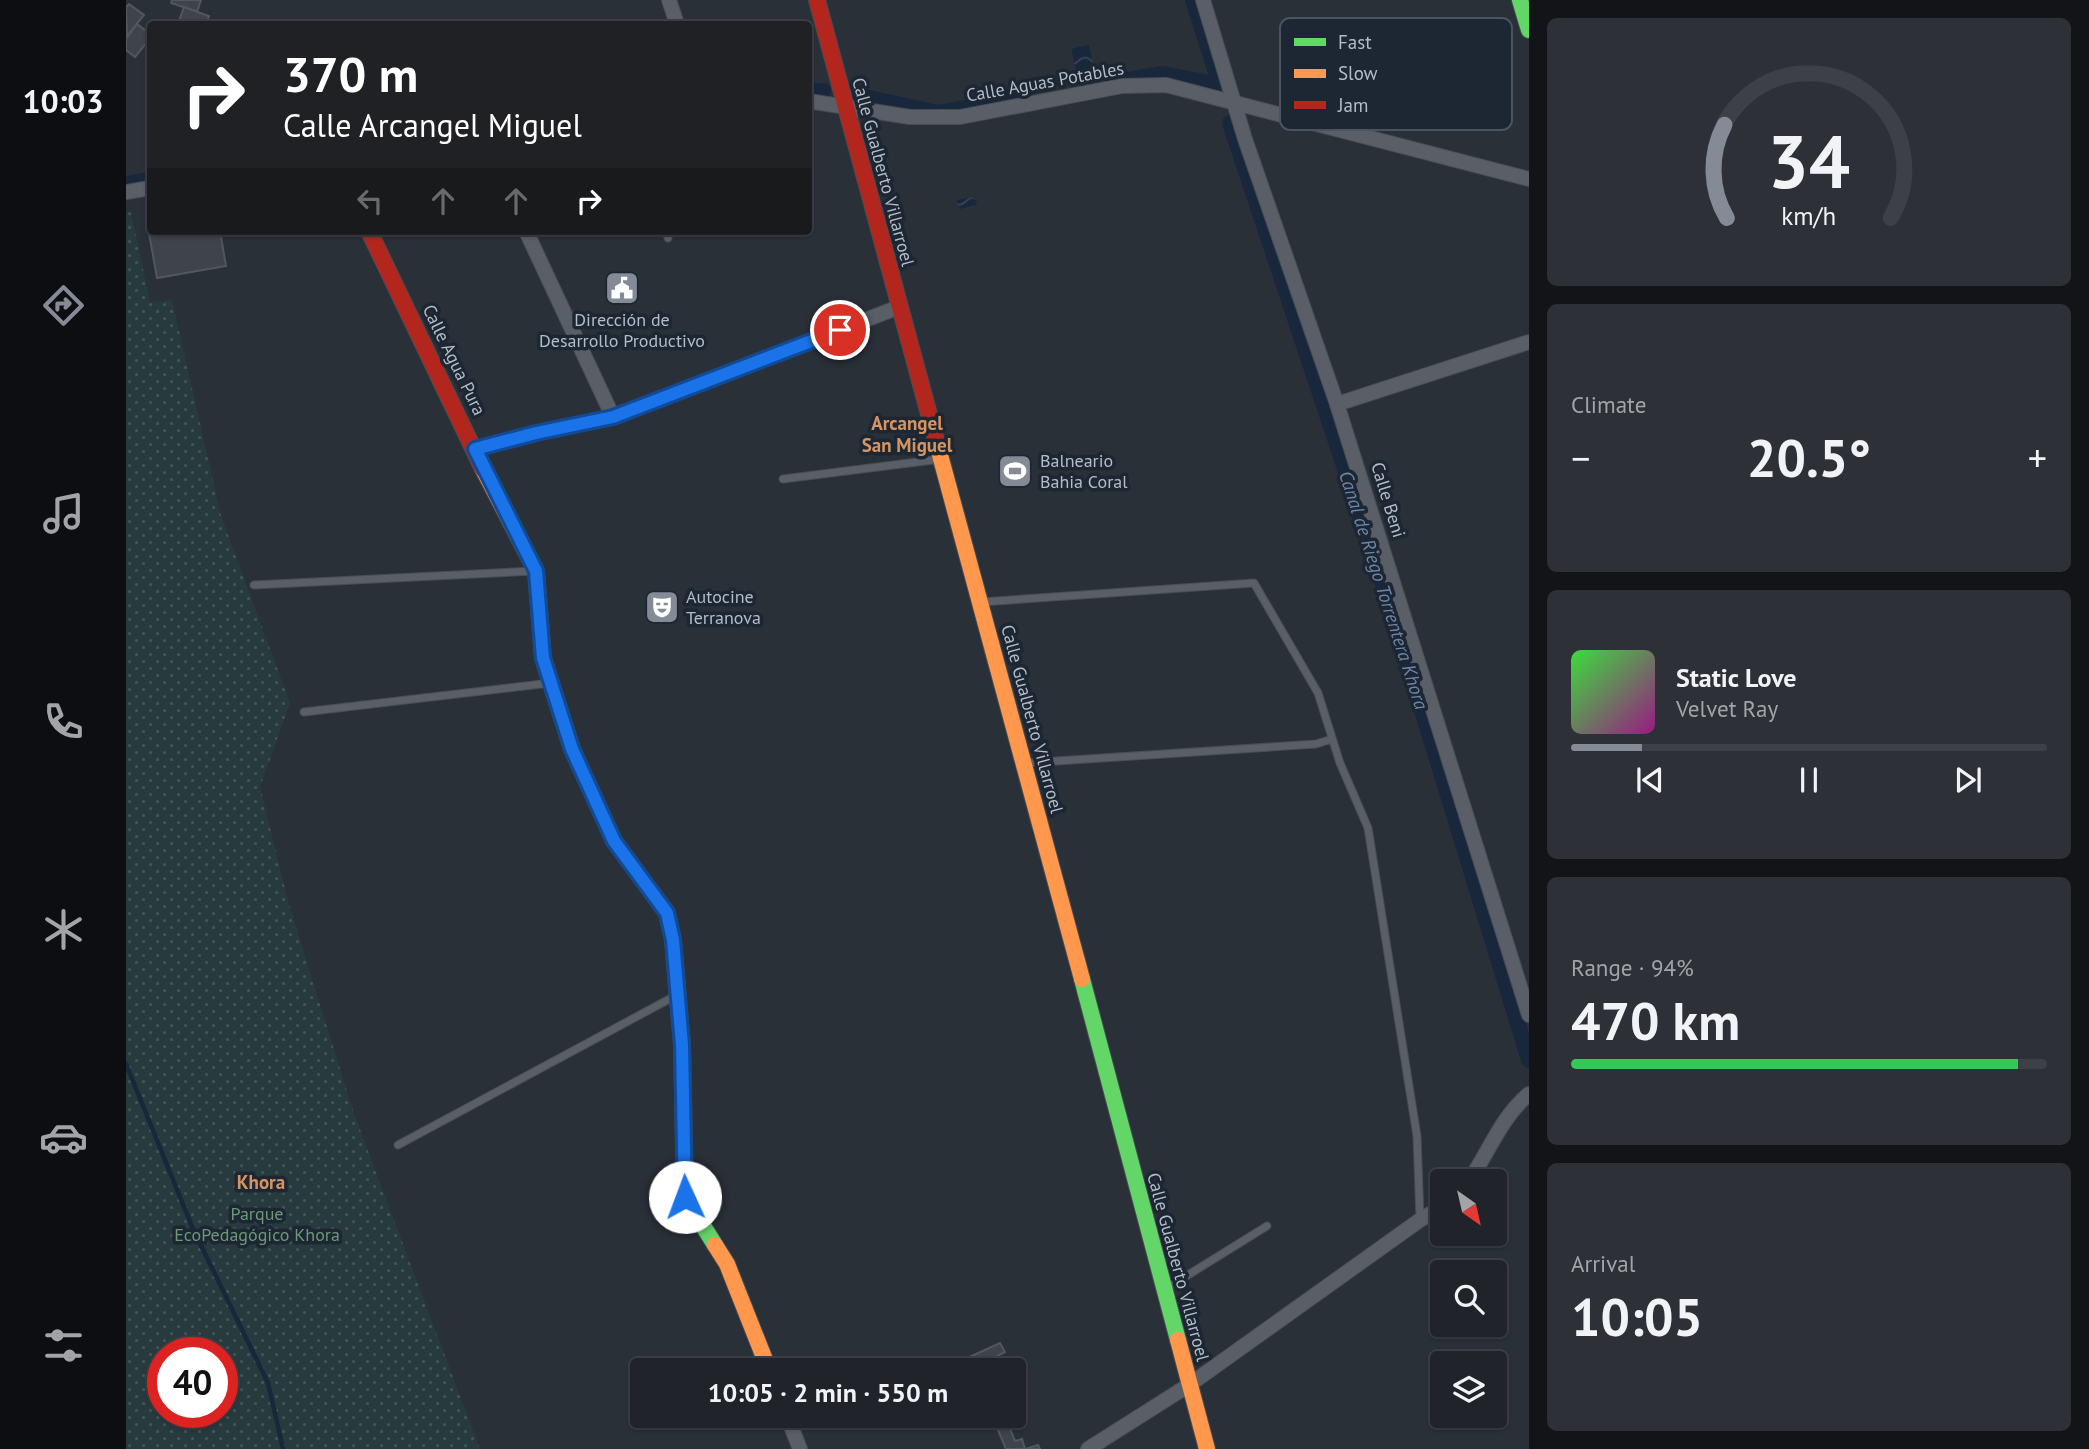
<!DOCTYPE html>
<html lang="en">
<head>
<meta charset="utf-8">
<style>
	:root { --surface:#20242a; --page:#2d3036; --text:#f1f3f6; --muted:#a2a4a8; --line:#3d4147; --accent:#848b96 }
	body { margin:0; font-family:"PT Sans",sans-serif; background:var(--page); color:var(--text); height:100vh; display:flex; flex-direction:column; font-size:26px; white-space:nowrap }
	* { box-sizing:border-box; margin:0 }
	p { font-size:23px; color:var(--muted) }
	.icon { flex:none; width:38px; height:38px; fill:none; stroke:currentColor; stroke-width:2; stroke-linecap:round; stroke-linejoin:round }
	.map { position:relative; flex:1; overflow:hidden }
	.side { display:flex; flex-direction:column; gap:18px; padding:18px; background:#121417; width:560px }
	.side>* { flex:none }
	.guide { position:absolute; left:21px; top:21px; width:665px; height:214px; border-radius:7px; box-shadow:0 2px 5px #0004,0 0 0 2px var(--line); background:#202124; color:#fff; overflow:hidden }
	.needle { width:46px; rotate:146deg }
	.fabs { position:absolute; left:1304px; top:1169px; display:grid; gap:14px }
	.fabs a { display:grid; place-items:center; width:77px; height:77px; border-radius:7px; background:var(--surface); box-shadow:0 2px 5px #0004,0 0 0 2px var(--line); font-size:35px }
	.speed { position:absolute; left:21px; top:1337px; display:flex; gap:14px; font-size:35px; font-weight:700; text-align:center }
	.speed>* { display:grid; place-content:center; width:91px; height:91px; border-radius:50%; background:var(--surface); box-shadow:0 2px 5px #0004,0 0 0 2px var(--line); line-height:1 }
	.speed .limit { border:10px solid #d22; background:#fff; color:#111 }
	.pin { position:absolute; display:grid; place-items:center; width:60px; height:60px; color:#fff; margin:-30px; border:4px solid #fff; border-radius:50%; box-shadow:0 2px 7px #0007 }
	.me { position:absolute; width:77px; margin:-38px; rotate:358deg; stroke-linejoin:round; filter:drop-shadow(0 0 5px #0008) }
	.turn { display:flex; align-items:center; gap:24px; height:147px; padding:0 21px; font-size:32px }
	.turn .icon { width:91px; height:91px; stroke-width:2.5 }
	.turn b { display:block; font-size:49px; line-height:60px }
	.lanes { display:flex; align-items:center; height:66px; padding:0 21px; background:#0003; justify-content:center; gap:35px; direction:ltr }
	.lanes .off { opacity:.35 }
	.big { font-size:52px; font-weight:600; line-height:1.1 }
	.side .tile { flex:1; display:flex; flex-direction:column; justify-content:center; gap:10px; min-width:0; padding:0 24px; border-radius:10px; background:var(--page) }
	.side .dial { align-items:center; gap:0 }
	.dial svg { height:182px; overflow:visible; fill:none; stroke:var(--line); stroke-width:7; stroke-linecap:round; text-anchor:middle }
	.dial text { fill:var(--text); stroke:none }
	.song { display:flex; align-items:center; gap:21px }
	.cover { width:84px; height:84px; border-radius:10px; background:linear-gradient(135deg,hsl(120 70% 55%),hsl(310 70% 35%)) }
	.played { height:7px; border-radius:4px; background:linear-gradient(90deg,var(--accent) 15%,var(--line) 15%) }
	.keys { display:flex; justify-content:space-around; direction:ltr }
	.heat { display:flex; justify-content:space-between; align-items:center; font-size:38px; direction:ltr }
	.charge { height:10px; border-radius:5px; background:linear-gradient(90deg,#34c759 94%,var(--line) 0) }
	.trip { position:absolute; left:504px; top:1358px; width:396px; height:70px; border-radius:7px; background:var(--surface); box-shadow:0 2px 5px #0004,0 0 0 2px var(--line); font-weight:600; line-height:70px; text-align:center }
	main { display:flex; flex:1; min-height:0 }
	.dock { display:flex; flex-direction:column; width:126px; justify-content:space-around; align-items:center; background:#0d0e11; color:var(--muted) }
	.dock .icon { width:49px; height:49px }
	.dock .on { color:var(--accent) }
	.dock b { font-size:32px; color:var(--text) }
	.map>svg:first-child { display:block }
	.park { fill:url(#park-dots); fill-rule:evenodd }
	.water { fill:url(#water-waves) }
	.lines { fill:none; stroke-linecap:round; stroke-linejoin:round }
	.stream { stroke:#19273c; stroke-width:4.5 }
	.canal { stroke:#19273c; stroke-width:16 }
	.building { fill:#3f444c; stroke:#52575f; stroke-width:2 }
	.lane-casing { stroke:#484c55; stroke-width:9 }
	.street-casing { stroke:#484c55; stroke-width:16 }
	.fast-casing { stroke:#484c55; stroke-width:18 }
	.slow-casing { stroke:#484c55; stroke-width:18 }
	.jam-casing { stroke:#484c55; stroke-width:18 }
	.lane { stroke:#5a5e66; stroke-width:7 }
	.street { stroke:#5a5e66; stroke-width:14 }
	.fast { stroke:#63d668; stroke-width:16 }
	.slow { stroke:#ff974d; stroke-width:16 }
	.jam { stroke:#b3261e; stroke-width:16 }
	.route-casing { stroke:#114b97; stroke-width:18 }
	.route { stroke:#1a73e8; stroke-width:12 }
	.labels { text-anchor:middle; stroke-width:7; stroke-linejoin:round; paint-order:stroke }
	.street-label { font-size:18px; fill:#b4bcc9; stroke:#1d2633 }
	.poi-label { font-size:18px; fill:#b4bcc9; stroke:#1d2633; text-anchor:start }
	.park-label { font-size:18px; fill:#6b9a76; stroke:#1d2633 }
	.neighbourhood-label { font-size:19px; font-weight:bold; fill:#d59563; stroke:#1d2633 }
	.water-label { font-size:19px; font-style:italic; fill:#6d86a8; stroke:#1d2633 }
	.key { fill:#1d2633; stroke:#4a5360; stroke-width:2 }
	.key-label { font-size:19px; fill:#b4bcc9 }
</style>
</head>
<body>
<main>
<nav class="dock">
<b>10:03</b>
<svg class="icon on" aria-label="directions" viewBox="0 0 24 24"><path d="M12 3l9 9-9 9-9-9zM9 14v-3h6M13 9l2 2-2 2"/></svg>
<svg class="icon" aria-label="music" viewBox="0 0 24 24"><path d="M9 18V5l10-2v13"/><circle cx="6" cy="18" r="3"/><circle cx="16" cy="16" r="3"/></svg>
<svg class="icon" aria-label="phone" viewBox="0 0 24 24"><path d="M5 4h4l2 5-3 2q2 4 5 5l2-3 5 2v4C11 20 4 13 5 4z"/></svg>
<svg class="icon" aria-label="climate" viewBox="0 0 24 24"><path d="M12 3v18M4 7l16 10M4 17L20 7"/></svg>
<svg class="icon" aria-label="car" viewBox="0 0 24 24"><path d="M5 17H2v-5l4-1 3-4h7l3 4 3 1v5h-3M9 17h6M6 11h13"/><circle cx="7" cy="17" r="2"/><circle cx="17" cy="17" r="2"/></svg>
<svg class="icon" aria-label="filters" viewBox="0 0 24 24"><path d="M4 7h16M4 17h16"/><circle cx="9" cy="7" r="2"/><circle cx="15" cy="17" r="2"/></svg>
</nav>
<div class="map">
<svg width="1403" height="1449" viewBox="0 0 1403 1449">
	<defs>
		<pattern id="park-dots" width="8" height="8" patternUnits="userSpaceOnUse" patternTransform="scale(1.75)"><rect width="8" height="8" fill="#273a3e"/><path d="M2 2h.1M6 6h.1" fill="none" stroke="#445559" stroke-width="1.8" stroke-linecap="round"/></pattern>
		<pattern id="water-waves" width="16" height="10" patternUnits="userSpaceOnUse" patternTransform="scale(1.75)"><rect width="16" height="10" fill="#19273c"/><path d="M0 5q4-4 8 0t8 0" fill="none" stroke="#384457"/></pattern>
	</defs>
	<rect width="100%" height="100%" fill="#2a3038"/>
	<path class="park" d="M 5,212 L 24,302 L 46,300 L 95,516 L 164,703 L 134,787 L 162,901 L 227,1111 L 354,1449 L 0,1449 L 0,213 ZM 37,1353 L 96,1353 L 96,1412 L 37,1412 Z"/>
	<g class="water">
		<path d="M 963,45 L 968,70 L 951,74 L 945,48 Z"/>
		<path d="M 845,197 L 851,201 L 850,205 L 834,209 L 831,203 L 832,200 Z"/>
	</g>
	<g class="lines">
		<path class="stream" d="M 0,1064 L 67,1229 L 142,1383 L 157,1449"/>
		<g class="canal">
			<path d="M 990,82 L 1037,74 L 1094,85 L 1067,0"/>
			<path d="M 682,91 L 697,91"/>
			<path d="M 734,96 L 812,113 L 899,98"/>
			<path d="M 1104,123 L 1258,586 L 1403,1060"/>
			<path d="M 0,184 L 24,180"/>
		</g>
	</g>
	<g class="building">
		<path d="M 46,0 L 75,0 L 71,12 L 45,3 Z"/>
		<path d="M 3,4 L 18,15 L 1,36 L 0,7 Z"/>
		<path d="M 58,7 L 83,16 L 80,24 L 52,24 Z"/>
		<path d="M 11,24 L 24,34 L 24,38 L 9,57 L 0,50 L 0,39 Z"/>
		<path d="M 24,221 L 24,231 L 94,231 L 100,266 L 31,278 L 21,222 Z"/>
		<path d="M 100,231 L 125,231 L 100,235 Z"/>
		<path d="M 874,1343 L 879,1352 L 864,1360 L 869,1370 L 845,1370 L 839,1359 Z"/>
		<path d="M 866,1416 L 879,1416 L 889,1441 L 896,1439 L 899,1449 L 912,1445 L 914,1449 L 880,1449 Z"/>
	</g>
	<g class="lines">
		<g class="lane-casing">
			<g id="lane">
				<path d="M 540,231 L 542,238"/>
				<path d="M 657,479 L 815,459"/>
				<path d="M 128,585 L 409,571"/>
				<path d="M 855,602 L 1128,583 L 1192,693 L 1214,763 L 1242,828 L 1291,1136 L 1294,1219"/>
				<path d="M 178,712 L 424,683"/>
				<path d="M 900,763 L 1190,744 L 1206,739"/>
				<path d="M 272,1145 L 549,996"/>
				<path d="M 1041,1288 L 1141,1226"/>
			</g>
		</g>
		<g class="street-casing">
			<g id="street">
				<path d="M 543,0 L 551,24"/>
				<path d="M 1077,0 L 1119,139 L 1211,404 L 1403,1015"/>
				<path d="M 682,101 L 784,117 L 834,117 L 996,86 L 1040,85 L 1403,179"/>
				<path d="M 0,192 L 24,188"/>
				<path d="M 400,231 L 487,417"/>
				<path d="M 1211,404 L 1403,342"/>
				<path d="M 349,449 L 409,433 L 487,417 L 773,307"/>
				<path d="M 1343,1181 C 1363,1152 1375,1117 1403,1094"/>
				<path d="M 661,1416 L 674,1449"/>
				<path d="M 962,1449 L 1063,1385 L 1294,1220 L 1316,1207"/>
			</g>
		</g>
		<g class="fast-casing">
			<g id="fast">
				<path d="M 1394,0 L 1403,30"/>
				<path d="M 535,905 L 541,913 L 547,940 L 556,1045 L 559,1197 L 589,1245"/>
				<path d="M 956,979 L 1052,1340"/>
			</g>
		</g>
		<g class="slow-casing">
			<g id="slow">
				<path d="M 811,444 L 956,979"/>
				<path d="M 357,469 L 410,571 L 417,658 L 446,749 L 488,841 L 535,905"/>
				<path d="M 589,1245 L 601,1264 L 643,1370"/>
				<path d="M 1052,1340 L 1081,1449"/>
			</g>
		</g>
		<g class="jam-casing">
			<g id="jam">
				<path d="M 691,0 L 811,444"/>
				<path d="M 243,231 L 357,469"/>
			</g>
		</g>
		<use href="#lane" class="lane"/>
		<use href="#street" class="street"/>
		<use href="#fast" class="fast"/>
		<use href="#slow" class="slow"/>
		<use href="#jam" class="jam"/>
	</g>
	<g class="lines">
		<g class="route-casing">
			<path id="route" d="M 559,1197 L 556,1045 L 547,940 L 541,913 L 488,841 L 446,749 L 417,658 L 410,571 L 349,449 L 410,433 L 487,417 L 714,330"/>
		</g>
		<use href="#route" class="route"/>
	</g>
	<defs>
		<g id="civic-square" transform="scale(1.75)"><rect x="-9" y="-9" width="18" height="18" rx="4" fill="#848b96" stroke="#1d2633"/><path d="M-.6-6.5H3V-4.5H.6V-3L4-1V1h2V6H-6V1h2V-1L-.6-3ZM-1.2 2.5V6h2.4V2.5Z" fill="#fff"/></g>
		<g id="stadium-square" transform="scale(1.75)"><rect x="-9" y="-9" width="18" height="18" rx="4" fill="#848b96" stroke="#1d2633"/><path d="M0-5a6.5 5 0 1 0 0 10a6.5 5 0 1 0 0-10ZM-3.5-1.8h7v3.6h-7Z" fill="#fff"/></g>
		<g id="theatre-square" transform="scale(1.75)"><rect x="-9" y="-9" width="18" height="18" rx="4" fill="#848b96" stroke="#1d2633"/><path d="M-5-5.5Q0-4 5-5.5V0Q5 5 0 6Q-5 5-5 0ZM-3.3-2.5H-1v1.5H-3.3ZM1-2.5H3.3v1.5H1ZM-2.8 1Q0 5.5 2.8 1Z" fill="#fff"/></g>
	</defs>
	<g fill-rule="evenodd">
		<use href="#civic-square" x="496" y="288"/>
		<use href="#stadium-square" x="889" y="471"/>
		<use href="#theatre-square" x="536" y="607"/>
	</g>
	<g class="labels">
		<g class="street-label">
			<text transform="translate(919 82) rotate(-10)" y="6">Calle Aguas Potables</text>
			<text transform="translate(757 172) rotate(75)" y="6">Calle Gualberto Villarroel</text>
			<text transform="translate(328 360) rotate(64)" y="6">Calle Agua Pura</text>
			<text transform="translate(1262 500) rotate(73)" y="6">Calle Beni</text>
			<text transform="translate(906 719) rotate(75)" y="6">Calle Gualberto Villarroel</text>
			<text transform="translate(1052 1267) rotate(75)" y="6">Calle Gualberto Villarroel</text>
		</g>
		<g class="poi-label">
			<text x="496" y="326" text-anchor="middle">Dirección de<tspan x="496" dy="21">Desarrollo Productivo</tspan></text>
			<text x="914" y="467">Balneario<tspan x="914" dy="21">Bahia Coral</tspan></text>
			<text x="560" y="603">Autocine<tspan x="560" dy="21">Terranova</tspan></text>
		</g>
		<g class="park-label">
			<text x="131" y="1220">Parque<tspan x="131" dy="21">EcoPedagógico Khora</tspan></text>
		</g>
		<g class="neighbourhood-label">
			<text x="781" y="430">Arcangel<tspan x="781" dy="22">San Miguel</tspan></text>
			<text x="135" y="1189">Khora</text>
		</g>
		<g class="water-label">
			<text transform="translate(1258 590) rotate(72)" y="7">Canal de Riego Torrentera Khora</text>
		</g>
	</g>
	<rect x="1154" y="18" width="232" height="112" rx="10" class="key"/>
	<rect x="1168" y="38" width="32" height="8" fill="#63d668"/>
	<rect x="1168" y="69" width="32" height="9" fill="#ff974d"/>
	<rect x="1168" y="101" width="32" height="8" fill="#b3261e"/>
	<g class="key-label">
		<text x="1212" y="49">Fast</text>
		<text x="1212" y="80">Slow</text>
		<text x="1212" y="112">Jam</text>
	</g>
</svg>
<div class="fabs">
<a><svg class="needle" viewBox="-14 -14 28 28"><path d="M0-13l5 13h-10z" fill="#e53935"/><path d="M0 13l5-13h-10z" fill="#a2a4a8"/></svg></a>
<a><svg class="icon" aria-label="search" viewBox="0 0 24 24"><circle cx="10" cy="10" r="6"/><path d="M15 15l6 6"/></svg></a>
<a><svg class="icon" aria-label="layers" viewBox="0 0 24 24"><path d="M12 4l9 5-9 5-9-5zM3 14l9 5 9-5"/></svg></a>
</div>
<div class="speed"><div class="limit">40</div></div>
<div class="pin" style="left:714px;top:330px;background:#d93025"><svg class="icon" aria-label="arrive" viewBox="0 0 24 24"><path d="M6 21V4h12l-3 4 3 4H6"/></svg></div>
<svg class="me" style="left:559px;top:1197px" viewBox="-20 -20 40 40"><circle r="19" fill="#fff"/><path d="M0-13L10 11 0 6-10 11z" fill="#1a73e8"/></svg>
<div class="trip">10:05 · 2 min · 550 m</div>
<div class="guide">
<div class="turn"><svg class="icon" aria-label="right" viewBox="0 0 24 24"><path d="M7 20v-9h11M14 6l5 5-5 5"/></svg><div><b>370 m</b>Calle Arcangel Miguel</div></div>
<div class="lanes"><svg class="icon off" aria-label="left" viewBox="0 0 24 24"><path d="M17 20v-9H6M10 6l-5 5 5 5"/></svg><svg class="icon off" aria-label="ahead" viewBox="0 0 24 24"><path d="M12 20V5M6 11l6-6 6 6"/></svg><svg class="icon off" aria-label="ahead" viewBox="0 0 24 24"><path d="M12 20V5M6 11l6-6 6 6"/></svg><svg class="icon" aria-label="right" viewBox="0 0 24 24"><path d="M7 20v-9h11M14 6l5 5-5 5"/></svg></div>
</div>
</div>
<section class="side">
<div class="tile dial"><svg viewBox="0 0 100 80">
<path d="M14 69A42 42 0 1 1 86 69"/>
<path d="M14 69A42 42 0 0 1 13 28" stroke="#848b96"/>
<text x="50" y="56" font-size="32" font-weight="700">34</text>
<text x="50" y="72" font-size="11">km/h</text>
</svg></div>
<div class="tile"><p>Climate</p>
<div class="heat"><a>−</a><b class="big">20.5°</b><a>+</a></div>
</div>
<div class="tile">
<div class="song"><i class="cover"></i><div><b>Static Love</b><p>Velvet Ray</p></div></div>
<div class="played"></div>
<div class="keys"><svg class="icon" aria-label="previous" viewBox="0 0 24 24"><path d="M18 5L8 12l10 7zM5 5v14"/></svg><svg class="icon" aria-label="pause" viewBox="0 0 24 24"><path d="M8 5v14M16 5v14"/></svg><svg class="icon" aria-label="next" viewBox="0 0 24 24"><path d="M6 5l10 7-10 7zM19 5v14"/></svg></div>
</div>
<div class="tile"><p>Range · 94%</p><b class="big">470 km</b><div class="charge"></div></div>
<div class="tile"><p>Arrival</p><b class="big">10:05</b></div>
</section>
</main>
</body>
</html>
